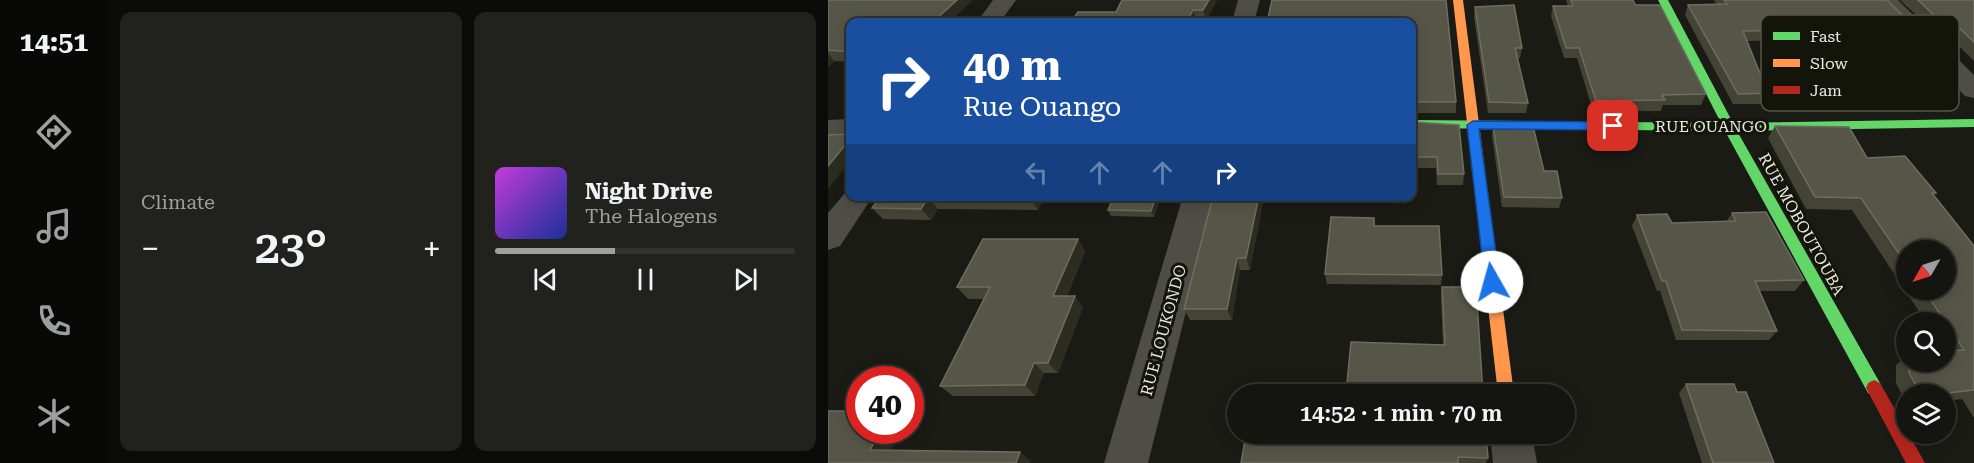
<!DOCTYPE html>
<html lang="en">
<head>
<meta charset="utf-8">
<style>
	:root { --surface:#141410; --page:#21211e; --text:#f1f3f6; --muted:#9d9e9f; --line:#333330; --accent:#a0a19a }
	body { margin:0; font-family:"Roboto Serif",serif; background:var(--page); color:var(--text); height:100vh; display:flex; flex-direction:column; font-size:22px; white-space:nowrap }
	* { box-sizing:border-box; margin:0 }
	p { font-size:20px; color:var(--muted) }
	.icon { flex:none; width:33px; height:33px; fill:none; stroke:currentColor; stroke-width:2; stroke-linecap:round; stroke-linejoin:round }
	.map { position:relative; flex:1; overflow:hidden }
	.side { display:flex; flex-direction:column; gap:12px; padding:12px; background:#0b0b09; width:720px }
	.side>* { flex:none }
	.guide { position:absolute; left:18px; top:18px; width:570px; height:183px; border-radius:12px; box-shadow:0 3px 15px #0003,0 0 0 2px var(--line); background:#1a4fa0; color:#fff; overflow:hidden }
	.needle { width:39px; rotate:231deg }
	.controls { position:absolute; left:1068px; top:240px; display:grid; gap:12px }
	.controls a { display:grid; place-items:center; width:60px; height:60px; border-radius:50%; background:var(--surface); box-shadow:0 3px 15px #0003,0 0 0 2px var(--line); font-size:30px }
	.speed { position:absolute; left:18px; top:366px; display:flex; gap:12px; font-size:30px; font-weight:700; text-align:center }
	.speed>* { display:grid; place-content:center; width:78px; height:78px; border-radius:50%; background:var(--surface); box-shadow:0 3px 15px #0003,0 0 0 2px var(--line); line-height:1 }
	.speed .limit { border:9px solid #d22; background:#fff; color:#111 }
	.pin { position:absolute; display:grid; place-items:center; width:51px; height:51px; color:#fff; margin:-26px; border-radius:12px; box-shadow:0 3px 9px #0006 }
	.me { position:absolute; width:66px; margin:-33px; rotate:353deg; stroke-linejoin:round; filter:drop-shadow(0 0 4px #0008) }
	.turn { display:flex; align-items:center; gap:21px; height:126px; padding:0 18px; font-size:27px }
	.turn .icon { width:78px; height:78px; stroke-width:2.5 }
	.turn b { display:block; font-size:42px; line-height:51px }
	.lanes { display:flex; align-items:center; height:57px; padding:0 18px; background:#0003; justify-content:center; gap:30px; direction:ltr }
	.lanes .off { opacity:.35 }
	.big { font-size:45px; font-weight:600; line-height:1.1 }
	.side .tile { flex:1; display:flex; flex-direction:column; justify-content:center; gap:9px; min-width:0; padding:0 21px; border-radius:12px; background:var(--page) }
	.song { display:flex; align-items:center; gap:18px }
	.cover { width:72px; height:72px; border-radius:9px; background:linear-gradient(135deg,hsl(290 70% 55%),hsl(230 70% 35%)) }
	.played { height:6px; border-radius:3px; background:linear-gradient(90deg,var(--accent) 40%,var(--line) 40%) }
	.keys { display:flex; justify-content:space-around; direction:ltr }
	.heat { display:flex; justify-content:space-between; align-items:center; font-size:33px; direction:ltr }
	.side .tiles { flex:1; display:grid; gap:12px; grid-template-columns:repeat(2,1fr) }
	.trip { position:absolute; left:399px; top:384px; width:348px; height:60px; border-radius:30px; background:var(--surface); box-shadow:0 3px 15px #0003,0 0 0 2px var(--line); font-weight:600; line-height:60px; text-align:center }
	main { display:flex; flex:1; min-height:0 }
	.menu { display:flex; flex-direction:column; width:108px; justify-content:space-around; align-items:center; background:#080806; color:var(--muted) }
	.menu .icon { width:42px; height:42px }
	.menu .on { color:var(--accent) }
	.menu b { font-size:27px; color:var(--text) }
	.map>svg:first-child { display:block }
	.lines { fill:none; stroke-linecap:round; stroke-linejoin:round }
	.street { fill:#4e4e47; fill-rule:evenodd }
	.fast { fill:#63d668; fill-rule:evenodd }
	.slow { fill:#ff974d; fill-rule:evenodd }
	.jam { fill:#b3261e; fill-rule:evenodd }
	.wall { fill:#444436; fill-rule:evenodd }
	.shaded-wall { fill:#2c2c21 }
	.building { fill:#565648; stroke:#6d6d60; stroke-width:1.5 }
	.route { fill:#1a73e8; stroke:#114b97; stroke-width:1.5 }
	.labels { text-anchor:middle; stroke-width:6; stroke-linejoin:round; paint-order:stroke }
	.street-label { font-size:16px; fill:#e8e9e1; stroke:#14150a }
	.key { fill:#14150a; stroke:#54554a; stroke-width:1.5 }
	.key-label { font-size:16px; fill:#e8e9e1 }
</style>
</head>
<body>
<main>
<nav class="menu">
<b>14:51</b>
<svg class="icon on" aria-label="directions" viewBox="0 0 24 24"><path d="M12 3l9 9-9 9-9-9zM9 14v-3h6M13 9l2 2-2 2"/></svg>
<svg class="icon" aria-label="music" viewBox="0 0 24 24"><path d="M9 18V5l10-2v13"/><circle cx="6" cy="18" r="3"/><circle cx="16" cy="16" r="3"/></svg>
<svg class="icon" aria-label="phone" viewBox="0 0 24 24"><path d="M5 4h4l2 5-3 2q2 4 5 5l2-3 5 2v4C11 20 4 13 5 4z"/></svg>
<svg class="icon" aria-label="climate" viewBox="0 0 24 24"><path d="M12 3v18M4 7l16 10M4 17L20 7"/></svg>
</nav>
<section class="side">
<div class="tiles">
<div class="tile"><p>Climate</p>
<div class="heat"><a>−</a><b class="big">23°</b><a>+</a></div>
</div>
<div class="tile">
<div class="song"><i class="cover"></i><div><b>Night Drive</b><p>The Halogens</p></div></div>
<div class="played"></div>
<div class="keys"><svg class="icon" aria-label="previous" viewBox="0 0 24 24"><path d="M18 5L8 12l10 7zM5 5v14"/></svg><svg class="icon" aria-label="pause" viewBox="0 0 24 24"><path d="M8 5v14M16 5v14"/></svg><svg class="icon" aria-label="next" viewBox="0 0 24 24"><path d="M6 5l10 7-10 7zM19 5v14"/></svg></div>
</div>
</div>
</section>
<div class="map">
<svg width="1146" height="463" viewBox="0 0 1146 463">
	<rect width="100%" height="100%" fill="#1b1b16"/>
	<g class="lines">
		<g class="street">
			<path d="M 165,0 L 188,0 L 172,22 L 149,22 Z"/>
			<path d="M 410,0 L 432,0 L 426,22 L 404,22 Z"/>
			<path d="M 1046,0 L 1070,0 L 1146,75 L 1146,98 L 1137,96 Z"/>
			<path d="M 22,119 L 22,137 L 0,138 L 0,120 Z"/>
			<path d="M 22,187 L 22,196 L 45,196 L 12,246 L 0,250 L 0,213 Z"/>
			<path d="M 355,196 L 387,196 L 320,463 L 276,463 Z"/>
			<path d="M 662,434 L 704,434 L 709,463 L 665,463 Z"/>
		</g>
		<path class="fast" d="M 830,0 L 840,0 L 905,123 L 1146,119 L 1146,127 L 909,131 L 1052,383 L 1054,388 L 1052,393 L 1046,396 L 1040,393 L 897,131 L 584,128 L 584,120 L 893,123 Z"/>
		<path class="slow" d="M 625,0 L 635,0 L 686,394 L 670,394 Z"/>
		<path class="jam" d="M 1046,380 L 1052,383 L 1097,463 L 1078,463 L 1038,388 L 1040,383 Z"/>
	</g>
	<g class="wall">
		<path d="M 0,0 L 22,22 L 22,62 L 6,61 L 1,66 L 0,66 Z"/>
		<path d="M 389,0 L 378,20 L 368,20 L 288,12 Z"/>
		<path d="M 738,0 L 805,0 L 807,5 L 878,94 L 873,105 L 835,105 L 833,111 L 765,111 L 749,58 L 736,58 L 723,16 L 725,6 L 740,6 Z"/>
		<path d="M 886,0 L 1059,0 L 1078,19 L 1071,30 L 1000,28 L 1001,30 L 995,40 L 919,41 L 931,71 L 945,93 L 939,104 L 905,104 L 857,15 L 860,5 L 889,4 Z"/>
		<path d="M 1072,0 L 1146,0 L 1146,61 L 1120,35 L 1112,35 L 1104,30 Z"/>
		<path d="M 647,7 L 694,48 L 692,58 L 690,58 L 700,103 L 698,113 L 660,113 L 646,17 Z"/>
		<path d="M 584,22 L 628,102 L 628,113 L 584,113 Z"/>
		<path d="M 584,122 L 636,174 L 635,185 L 609,185 L 608,168 L 584,168 Z"/>
		<path d="M 665,126 L 716,171 L 734,198 L 731,208 L 674,207 L 664,136 Z"/>
		<path d="M 947,126 L 1039,158 L 1108,193 L 1106,195 L 1146,246 L 1146,418 L 1134,399 L 1118,401 L 1118,394 L 1078,394 L 1078,403 L 1068,383 L 1068,365 L 1078,357 L 1078,362 L 1118,362 L 1118,322 L 1098,322 L 1024,210 L 978,209 L 940,138 ZM 1078,250 L 1118,290 L 1078,290 Z"/>
		<path d="M 53,196 L 217,196 L 210,210 L 110,209 L 103,220 L 55,219 L 44,208 Z"/>
		<path d="M 333,196 L 326,217 L 283,216 L 280,210 Z"/>
		<path d="M 436,196 L 422,270 L 412,270 L 404,320 L 362,320 L 356,309 Z"/>
		<path d="M 904,213 L 976,280 L 967,291 L 932,291 L 949,331 L 941,340 L 848,340 L 832,291 L 829,291 L 804,226 L 809,215 L 844,223 L 898,222 Z"/>
		<path d="M 546,218 L 547,226 L 614,275 L 613,285 L 499,284 L 497,274 Z"/>
		<path d="M 250,239 L 257,251 L 239,296 L 255,307 L 230,373 L 216,373 L 207,396 L 125,396 L 112,386 L 156,299 L 140,299 L 129,287 Z"/>
		<path d="M 614,287 L 655,394 L 615,345 L 613,297 Z"/>
		<path d="M 858,384 L 909,392 L 946,463 L 874,463 L 851,393 Z"/>
		<path d="M 418,434 L 660,458 L 658,463 L 413,463 Z"/>
	</g>
	<g class="shaded-wall">
		<path d="M 129,0 L 145,0 L 122,22 L 105,22 Z"/>
		<path d="M 381,0 L 389,0 L 378,20 L 375,10 Z"/>
		<path d="M 365,10 L 368,20 L 367,22 L 359,22 Z"/>
		<path d="M 0,53 L 6,61 L 1,66 L 0,65 Z"/>
		<path d="M 22,139 L 22,161 L 0,189 L 0,166 Z"/>
		<path d="M 204,196 L 217,196 L 210,210 L 203,199 Z"/>
		<path d="M 328,196 L 333,196 L 326,217 L 323,211 Z"/>
		<path d="M 431,196 L 436,196 L 422,270 L 418,258 Z"/>
		<path d="M 100,198 L 110,209 L 103,220 L 93,209 Z"/>
		<path d="M 250,239 L 257,251 L 234,307 L 225,296 Z"/>
		<path d="M 409,258 L 412,270 L 404,320 L 399,309 Z"/>
		<path d="M 247,296 L 255,307 L 230,373 L 220,363 Z"/>
		<path d="M 206,363 L 216,373 L 207,396 L 197,385 Z"/>
		<path d="M 82,396 L 89,400 L 82,412 Z"/>
		<path d="M 53,430 L 73,430 L 58,459 L 42,450 Z"/>
		<path d="M 192,452 L 203,461 L 202,463 L 188,463 Z"/>
	</g>
	<g class="building">
		<path d="M 0,0 L 129,0 L 105,22 L 22,22 L 22,52 L 0,50 Z"/>
		<path d="M 294,0 L 381,0 L 375,10 L 365,10 L 359,22 L 243,22 L 250,12 L 288,12 Z"/>
		<path d="M 444,0 L 618,0 L 628,102 L 584,102 L 584,22 L 439,22 Z"/>
		<path d="M 743,0 L 805,0 L 807,5 L 832,5 L 878,94 L 834,95 L 837,100 L 768,101 L 751,48 L 738,48 L 725,6 L 745,6 Z"/>
		<path d="M 896,0 L 1059,0 L 1078,19 L 992,18 L 1001,30 L 915,31 L 931,71 L 945,93 L 910,94 L 860,5 L 899,4 Z"/>
		<path d="M 1090,0 L 1146,0 L 1146,42 L 1128,25 L 1120,25 L 1111,20 Z"/>
		<path d="M 686,5 L 694,48 L 687,48 L 700,103 L 661,102 L 647,7 Z"/>
		<path d="M 584,122 L 631,125 L 636,174 L 610,174 L 609,157 L 584,157 Z"/>
		<path d="M 665,126 L 705,126 L 716,171 L 729,171 L 734,198 L 676,197 Z"/>
		<path d="M 947,126 L 1021,127 L 1039,158 L 1077,156 L 1108,193 L 1104,193 L 1146,246 L 1146,390 L 1110,394 L 1093,394 L 1081,373 L 1081,362 L 1118,362 L 1118,351 L 1136,350 L 1096,290 L 1118,290 L 1118,250 L 1078,250 L 1078,264 L 1033,198 L 987,197 Z"/>
		<path d="M 22,134 L 22,139 L 0,166 L 0,135 Z"/>
		<path d="M 53,196 L 204,196 L 203,199 L 100,198 L 93,209 L 44,208 Z"/>
		<path d="M 286,196 L 328,196 L 323,211 L 280,210 Z"/>
		<path d="M 385,196 L 431,196 L 418,258 L 409,258 L 399,309 L 356,309 Z"/>
		<path d="M 938,212 L 976,280 L 927,281 L 949,331 L 854,330 L 838,281 L 834,281 L 809,215 L 839,214 L 844,223 L 908,221 L 904,213 Z"/>
		<path d="M 503,217 L 546,218 L 546,226 L 611,226 L 614,275 L 497,274 Z"/>
		<path d="M 155,239 L 250,239 L 225,296 L 247,296 L 220,363 L 206,363 L 197,385 L 112,386 L 162,287 L 129,287 Z"/>
		<path d="M 614,287 L 648,287 L 655,394 L 518,394 L 523,342 L 617,345 Z"/>
		<path d="M 858,384 L 906,384 L 909,392 L 918,392 L 946,463 L 885,463 Z"/>
		<path d="M 32,397 L 32,430 L 53,430 L 42,450 L 192,452 L 188,463 L 0,463 L 0,411 L 23,411 Z"/>
		<path d="M 418,434 L 658,434 L 660,458 L 630,457 L 630,463 L 413,463 Z"/>
	</g>
	<path class="route" d="M 645,121 L 785,122 L 791,126 L 785,130 L 651,129 L 672,282 L 664,288 L 657,282 L 639,125 Z"/>
	<g class="labels">
		<g class="street-label">
			<text x="883" y="132">RUE OUANGO</text>
			<text transform="translate(974 224) rotate(61)" y="6">RUE MOBOUTOUBA</text>
			<text transform="translate(335 330) rotate(-75)" y="6">RUE LOUKONDO</text>
		</g>
	</g>
	<rect x="933" y="15" width="198" height="96" rx="9" class="key"/>
	<rect x="945" y="32" width="27" height="8" fill="#63d668"/>
	<rect x="945" y="59" width="27" height="8" fill="#ff974d"/>
	<rect x="945" y="86" width="27" height="8" fill="#b3261e"/>
	<g class="key-label">
		<text x="982" y="42">Fast</text>
		<text x="982" y="69">Slow</text>
		<text x="982" y="96">Jam</text>
	</g>
</svg>
<div class="controls">
<a><svg class="needle" viewBox="-14 -14 28 28"><path d="M0-13l5 13h-10z" fill="#e53935"/><path d="M0 13l5-13h-10z" fill="#9d9e9f"/></svg></a>
<a><svg class="icon" aria-label="search" viewBox="0 0 24 24"><circle cx="10" cy="10" r="6"/><path d="M15 15l6 6"/></svg></a>
<a><svg class="icon" aria-label="layers" viewBox="0 0 24 24"><path d="M12 4l9 5-9 5-9-5zM3 14l9 5 9-5"/></svg></a>
</div>
<div class="speed"><div class="limit">40</div></div>
<div class="pin" style="left:785px;top:126px;background:#d93025"><svg class="icon" aria-label="arrive" viewBox="0 0 24 24"><path d="M6 21V4h12l-3 4 3 4H6"/></svg></div>
<svg class="me" style="left:664px;top:282px" viewBox="-20 -20 40 40"><circle r="19" fill="#fff"/><path d="M0-13L10 11 0 6-10 11z" fill="#1a73e8"/></svg>
<div class="trip">14:52 · 1 min · 70 m</div>
<div class="guide">
<div class="turn"><svg class="icon" aria-label="right" viewBox="0 0 24 24"><path d="M7 20v-9h11M14 6l5 5-5 5"/></svg><div><b>40 m</b>Rue Ouango</div></div>
<div class="lanes"><svg class="icon off" aria-label="left" viewBox="0 0 24 24"><path d="M17 20v-9H6M10 6l-5 5 5 5"/></svg><svg class="icon off" aria-label="ahead" viewBox="0 0 24 24"><path d="M12 20V5M6 11l6-6 6 6"/></svg><svg class="icon off" aria-label="ahead" viewBox="0 0 24 24"><path d="M12 20V5M6 11l6-6 6 6"/></svg><svg class="icon" aria-label="right" viewBox="0 0 24 24"><path d="M7 20v-9h11M14 6l5 5-5 5"/></svg></div>
</div>
</div>
</main>
</body>
</html>
